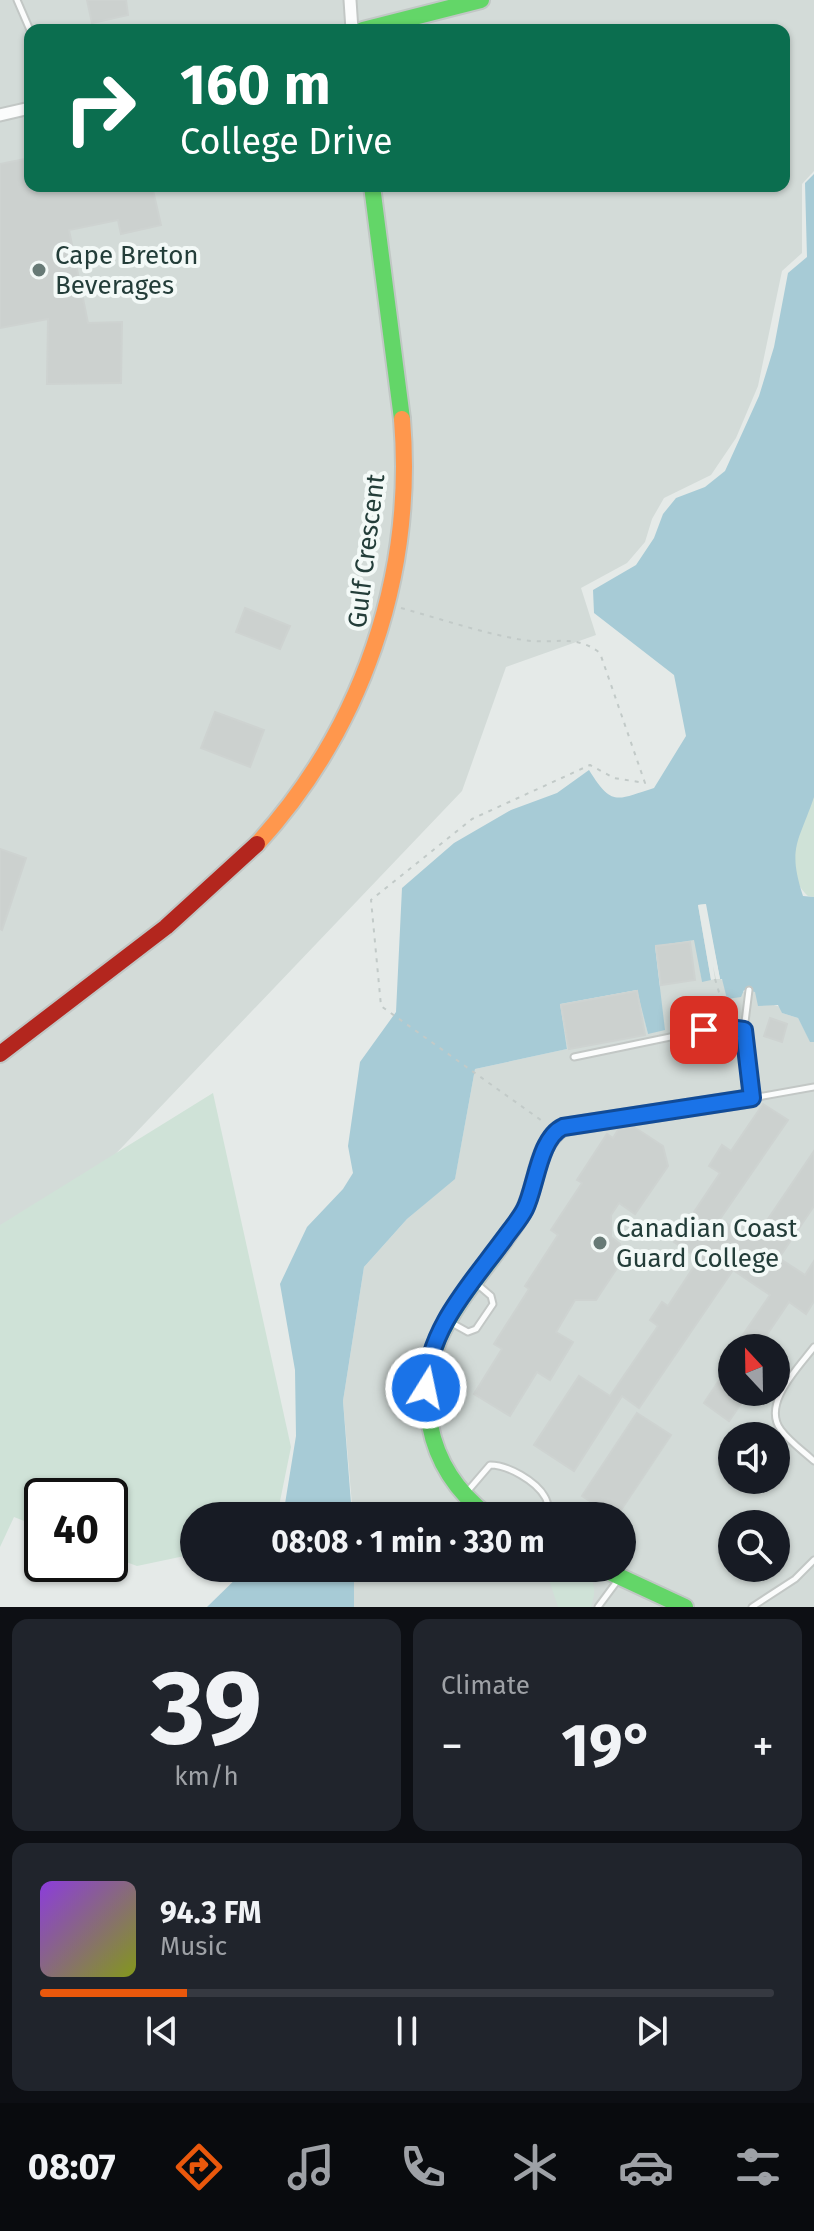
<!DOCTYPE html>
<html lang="en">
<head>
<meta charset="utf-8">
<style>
	:root { --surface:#171b24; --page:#20242c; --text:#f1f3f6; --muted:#9ea1a6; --line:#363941; --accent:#ea580c }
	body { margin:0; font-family:"Fira Sans",sans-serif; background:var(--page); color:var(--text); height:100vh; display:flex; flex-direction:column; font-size:30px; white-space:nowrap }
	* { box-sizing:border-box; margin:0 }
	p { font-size:26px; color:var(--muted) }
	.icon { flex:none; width:44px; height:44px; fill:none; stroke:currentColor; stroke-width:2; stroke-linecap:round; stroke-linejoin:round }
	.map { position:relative; height:1607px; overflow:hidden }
	.drawer { display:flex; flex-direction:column; gap:12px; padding:12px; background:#0d0f14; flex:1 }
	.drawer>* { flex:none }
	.banner { position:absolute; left:24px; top:24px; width:766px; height:168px; border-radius:16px; box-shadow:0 2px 6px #0004; background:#0b6e4f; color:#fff; overflow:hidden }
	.needle { width:52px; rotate:338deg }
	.buttons { position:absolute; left:718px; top:1334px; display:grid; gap:16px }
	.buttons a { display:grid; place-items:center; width:72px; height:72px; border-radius:50%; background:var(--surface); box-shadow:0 2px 6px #0004; font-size:40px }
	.speed { position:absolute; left:24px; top:1478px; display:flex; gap:16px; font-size:40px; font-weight:700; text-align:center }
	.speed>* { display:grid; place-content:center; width:104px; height:104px; border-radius:50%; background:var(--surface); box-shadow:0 2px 6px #0004; line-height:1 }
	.speed .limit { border:4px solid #111; border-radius:12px; background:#fff; color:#111 }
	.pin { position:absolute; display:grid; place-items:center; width:68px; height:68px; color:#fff; margin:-34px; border-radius:16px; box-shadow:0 4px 12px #0006 }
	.me { position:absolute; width:88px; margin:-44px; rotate:10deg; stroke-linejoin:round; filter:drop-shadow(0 0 6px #0008) }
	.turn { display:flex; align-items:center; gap:28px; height:168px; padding:0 24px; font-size:36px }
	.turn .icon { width:104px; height:104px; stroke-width:2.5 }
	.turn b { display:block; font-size:56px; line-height:68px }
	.big { font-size:60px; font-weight:700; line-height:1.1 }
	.drawer .card { flex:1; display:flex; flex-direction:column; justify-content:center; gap:12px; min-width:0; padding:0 28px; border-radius:16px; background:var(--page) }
	.drawer .dial { align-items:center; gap:0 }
	.dial b { font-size:104px; line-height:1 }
	.song { display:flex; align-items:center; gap:24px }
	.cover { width:96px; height:96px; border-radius:12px; background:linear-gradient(135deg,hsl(270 70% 55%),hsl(70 70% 35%)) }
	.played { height:8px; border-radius:4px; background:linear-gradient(90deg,var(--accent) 20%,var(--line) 20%) }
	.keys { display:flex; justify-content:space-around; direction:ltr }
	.heat { display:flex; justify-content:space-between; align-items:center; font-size:44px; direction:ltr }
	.drawer .tiles { flex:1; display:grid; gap:12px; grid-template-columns:1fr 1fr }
	.card:last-child { grid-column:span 2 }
	.trip { position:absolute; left:180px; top:1502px; width:456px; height:80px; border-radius:40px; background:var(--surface); box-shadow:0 2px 6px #0004; font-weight:700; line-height:80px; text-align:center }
	.menu { display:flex; height:128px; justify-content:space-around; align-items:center; background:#090b0e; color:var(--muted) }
	.menu .icon { width:56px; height:56px }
	.menu .current { color:var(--accent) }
	.menu b { font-size:36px; color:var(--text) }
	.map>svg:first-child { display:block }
	.built { fill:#d3dbd8; fill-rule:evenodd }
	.green { fill:#cfe2d7 }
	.water { fill:#a7cbd6 }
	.pier { fill:#e5eae8 }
	.building { fill:#ccd1cf; stroke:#ced3d1; stroke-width:2 }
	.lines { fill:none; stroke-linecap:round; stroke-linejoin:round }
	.lane-casing { stroke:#c2c7c5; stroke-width:9 }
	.street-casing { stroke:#c2c7c5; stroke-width:15 }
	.fast-casing { stroke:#c1c7c5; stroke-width:20 }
	.slow-casing { stroke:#c1c7c5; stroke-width:20 }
	.jam-casing { stroke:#c1c7c5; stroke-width:20 }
	.path { stroke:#c2cac8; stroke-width:2; stroke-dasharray:4 6; stroke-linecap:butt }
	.lane { stroke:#fbfcfc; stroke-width:5 }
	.street { stroke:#fbfcfc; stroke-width:11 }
	.fast { stroke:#63d668; stroke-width:16 }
	.slow { stroke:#ff974d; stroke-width:16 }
	.jam { stroke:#b3261e; stroke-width:16 }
	.route-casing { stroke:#114b97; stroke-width:20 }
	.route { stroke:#1a73e8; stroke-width:14 }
	.poi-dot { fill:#677a76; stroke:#f3f9f7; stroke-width:3 }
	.labels { text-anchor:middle; stroke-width:8; stroke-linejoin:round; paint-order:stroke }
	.poi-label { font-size:26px; fill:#233d39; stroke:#f3f9f7; text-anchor:start }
	.street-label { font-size:26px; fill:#233d39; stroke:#f3f9f7 }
</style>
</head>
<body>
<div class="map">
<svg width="814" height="1607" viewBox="0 0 814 1607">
	<rect width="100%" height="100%" fill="#e5eae8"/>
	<g class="built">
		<path d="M 0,0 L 814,0 L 814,171 L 802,184 L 802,253 L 782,271 L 758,386 L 736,438 L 711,475 L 664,498 L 652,519 L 645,542 L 627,563 L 581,588 L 596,635 L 506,667 L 462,791 L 0,1275 ZM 30,30 L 784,30 L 784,186 L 30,186 Z"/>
		<path d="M 706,904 L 719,978 L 742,992 L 755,992 L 770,1004 L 781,1007 L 782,1013 L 798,1018 L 810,1041 L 814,1042 L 814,1607 L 354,1607 L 354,1568 L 622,1568 L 622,1516 L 353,1516 L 343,1401 L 364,1267 L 407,1219 L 455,1178 L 475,1069 L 567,1049 L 559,1004 L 638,990 L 648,1034 L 660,985 L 655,946 L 695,939 L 702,982 L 698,905 ZM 732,1348 L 776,1348 L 776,1392 L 732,1392 ZM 732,1436 L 776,1436 L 776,1480 L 732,1480 ZM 732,1524 L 776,1524 L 776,1568 L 732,1568 Z"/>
	</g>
	<g class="green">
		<path d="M 814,790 L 814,897 L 808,896 C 776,865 800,824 814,790 Z"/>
		<path d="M 213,1093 L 291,1447 L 277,1516 L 194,1516 L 194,1554 L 137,1566 L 110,1556 L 110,1496 L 42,1496 L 42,1528 L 14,1517 L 0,1547 L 0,1225 Z"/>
		<path d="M 526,1568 C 555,1568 608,1559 591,1607 L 558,1607 L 549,1580 Z"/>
	</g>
	<g class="water">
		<path d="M 814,174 L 814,797 C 799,842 787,847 803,896 L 814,897 L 814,1042 L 810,1042 L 798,1018 L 782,1013 L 778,1005 L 758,1006 L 755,992 L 744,990 L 741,997 L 727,999 L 722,979 L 720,979 L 705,904 L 698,905 L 711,980 L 702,982 L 694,940 L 655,946 L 665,1030 L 648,1034 L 637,990 L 560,1004 L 567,1049 L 475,1069 L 455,1179 L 407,1219 L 364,1267 L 343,1401 L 352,1516 L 283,1516 L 296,1436 L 295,1370 L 280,1284 L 307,1227 L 343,1189 L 353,1173 L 348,1146 L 360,1062 L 396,1012 L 402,888 L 454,843 L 511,810 L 557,793 L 589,770 C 612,807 616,800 654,788 L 686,736 L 674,675 L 594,613 L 593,590 L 636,565 L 654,538 L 663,514 L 676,498 L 705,487 L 725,471 L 759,396 L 774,347 L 788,273 L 807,257 L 805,183 Z"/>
		<path d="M 247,1568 L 354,1568 L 354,1607 L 207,1607 Z"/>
	</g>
	<path class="pier" d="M 706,904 L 720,979 L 716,979 L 713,966 L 715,979 L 711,980 L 698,905 Z"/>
	<g class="building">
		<path d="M 87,0 L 126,0 L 128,15 L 92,23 Z"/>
		<path d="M 30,158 L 30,186 L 152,186 L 161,225 L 121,234 L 118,220 L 69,230 L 88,323 L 122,322 L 121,383 L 47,384 L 48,319 L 0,328 L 0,164 Z"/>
		<path d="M 245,608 L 290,626 L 280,649 L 236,632 Z"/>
		<path d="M 215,712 L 264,730 L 250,767 L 201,748 Z"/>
		<path d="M 0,849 L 26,858 L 2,930 L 0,929 Z"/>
		<path d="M 690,942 L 695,980 L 661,985 L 656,946 Z"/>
		<path d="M 637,991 L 645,1035 L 569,1049 L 561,1005 Z"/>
		<path d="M 770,1018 L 787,1024 L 782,1042 L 764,1036 Z"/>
		<path d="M 763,1104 L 788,1120 L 720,1219 L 753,1241 L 814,1151 L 814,1206 L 779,1258 L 805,1275 L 814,1261 L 814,1301 L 806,1314 L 789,1302 L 758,1348 L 734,1348 L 770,1295 L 733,1270 L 639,1408 L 622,1396 L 574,1471 L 534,1445 L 579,1376 L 610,1396 L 658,1326 L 650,1320 L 662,1302 L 668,1306 L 699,1259 L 674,1242 L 720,1173 L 709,1166 L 722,1145 L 731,1151 Z"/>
		<path d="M 634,1127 L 663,1146 L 668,1166 L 635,1214 L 619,1203 L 611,1215 L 611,1237 L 620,1244 L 621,1262 L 596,1300 L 575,1300 L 556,1332 L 573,1342 L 550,1380 L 537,1372 L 510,1416 L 474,1394 L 502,1349 L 494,1344 L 529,1289 L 525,1286 L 558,1235 L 551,1230 L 582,1183 L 577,1180 L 607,1134 L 613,1138 L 618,1130 Z"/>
		<path d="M 732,1361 L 732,1392 L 749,1392 L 729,1421 L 704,1403 Z"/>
		<path d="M 637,1413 L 671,1435 L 617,1516 L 613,1516 L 582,1496 Z"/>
	</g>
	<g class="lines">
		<g class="lane-casing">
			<g id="lane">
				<path d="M 17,0 L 30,30"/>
				<path d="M 744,1030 L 749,990"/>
				<path d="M 574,1057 L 704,1030 L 741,1029 L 746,1033 L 752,1098 L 814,1087"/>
				<path d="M 450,1322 L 468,1332 L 476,1329 L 493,1304 L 491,1296 L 477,1284"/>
				<path d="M 814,1347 C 799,1367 761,1404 781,1430 C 790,1442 803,1451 814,1461"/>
				<path d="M 466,1493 L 490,1465 C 508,1465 536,1481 545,1497 C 548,1502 549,1510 551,1516"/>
				<path d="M 598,1607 L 618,1580"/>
				<path d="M 752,1607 L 795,1579 L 814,1560"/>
			</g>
		</g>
		<g class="street-casing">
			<g id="street">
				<path d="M 350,0 L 352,30"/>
				<path d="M 0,115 L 30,108"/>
			</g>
		</g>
		<g class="fast-casing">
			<g id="fast">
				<path d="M 363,30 L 481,0"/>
				<path d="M 372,186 L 402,419"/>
				<path d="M 488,1516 C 458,1493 437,1462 430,1425 C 411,1334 481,1284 522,1214 C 539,1185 533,1148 563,1127 L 752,1098"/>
				<path d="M 601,1568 L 685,1607"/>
			</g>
		</g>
		<g class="slow-casing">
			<path id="slow" d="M 257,844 C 362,729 415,576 402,419"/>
		</g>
		<g class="jam-casing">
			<path id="jam" d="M 0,1054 L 166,927 L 257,844"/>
		</g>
		<g class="path">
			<path d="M 401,608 C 441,619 482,633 523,640 C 552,645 575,633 600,653 L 645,783 L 614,778 L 590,765 L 472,819 L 371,900 L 381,1006 L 545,1123"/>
			<path d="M 715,979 L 727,1019"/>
		</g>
		<use href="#lane" class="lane"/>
		<use href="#street" class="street"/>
		<use href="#fast" class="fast"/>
		<use href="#slow" class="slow"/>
		<use href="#jam" class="jam"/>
	</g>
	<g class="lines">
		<g class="route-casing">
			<path id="route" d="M 426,1388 C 427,1330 471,1284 504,1239 C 511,1229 520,1219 525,1209 C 536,1187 539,1138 563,1127 L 752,1098 L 744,1030 L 729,1028 L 704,1030"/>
		</g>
		<use href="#route" class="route"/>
	</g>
	<g class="poi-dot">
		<circle cx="39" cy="270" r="8"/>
		<circle cx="600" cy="1243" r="8"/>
	</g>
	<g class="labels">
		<g class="poi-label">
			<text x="55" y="264">Cape Breton<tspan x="55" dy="30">Beverages</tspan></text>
			<text x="616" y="1237">Canadian Coast<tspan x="616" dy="30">Guard College</tspan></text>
		</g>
		<g class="street-label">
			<text transform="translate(366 551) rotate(-83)" y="9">Gulf Crescent</text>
		</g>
	</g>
</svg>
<div class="buttons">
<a><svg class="needle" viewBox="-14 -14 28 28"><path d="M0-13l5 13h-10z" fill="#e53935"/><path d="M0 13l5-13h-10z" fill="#9ea1a6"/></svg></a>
<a><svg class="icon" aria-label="sound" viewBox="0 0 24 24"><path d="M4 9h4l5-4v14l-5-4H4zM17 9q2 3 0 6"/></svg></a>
<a><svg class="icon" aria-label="search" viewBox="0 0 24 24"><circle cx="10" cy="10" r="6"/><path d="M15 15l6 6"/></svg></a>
</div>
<div class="speed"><div class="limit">40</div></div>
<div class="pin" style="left:704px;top:1030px;background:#d93025"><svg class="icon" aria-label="arrive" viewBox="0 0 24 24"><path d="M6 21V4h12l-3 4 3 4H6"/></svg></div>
<svg class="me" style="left:426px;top:1388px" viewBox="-20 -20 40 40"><circle r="17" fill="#1a73e8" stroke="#fff" stroke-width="3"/><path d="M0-11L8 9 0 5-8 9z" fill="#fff"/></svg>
<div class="trip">08:08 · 1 min · 330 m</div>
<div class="banner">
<div class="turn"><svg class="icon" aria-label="right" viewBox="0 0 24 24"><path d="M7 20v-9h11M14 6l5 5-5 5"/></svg><div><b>160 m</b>College Drive</div></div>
</div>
</div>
<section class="drawer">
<div class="tiles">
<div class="card dial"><b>39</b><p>km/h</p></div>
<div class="card"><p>Climate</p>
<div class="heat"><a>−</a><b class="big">19°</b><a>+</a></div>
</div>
<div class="card">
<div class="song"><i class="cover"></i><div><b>94.3 FM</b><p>Music</p></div></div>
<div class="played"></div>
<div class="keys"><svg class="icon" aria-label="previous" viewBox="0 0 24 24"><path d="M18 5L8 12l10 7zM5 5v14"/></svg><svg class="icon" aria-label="pause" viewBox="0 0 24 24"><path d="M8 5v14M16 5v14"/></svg><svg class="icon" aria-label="next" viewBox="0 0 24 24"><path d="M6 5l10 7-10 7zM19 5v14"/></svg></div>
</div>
</div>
</section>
<nav class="menu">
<b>08:07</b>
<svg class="icon current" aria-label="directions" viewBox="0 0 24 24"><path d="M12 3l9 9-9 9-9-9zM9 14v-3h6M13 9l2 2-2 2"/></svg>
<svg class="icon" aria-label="music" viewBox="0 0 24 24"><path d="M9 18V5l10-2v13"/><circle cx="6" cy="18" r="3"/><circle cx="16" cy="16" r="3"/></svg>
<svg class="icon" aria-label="phone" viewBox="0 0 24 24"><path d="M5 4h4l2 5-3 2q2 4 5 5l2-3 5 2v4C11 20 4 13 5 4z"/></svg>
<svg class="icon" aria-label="climate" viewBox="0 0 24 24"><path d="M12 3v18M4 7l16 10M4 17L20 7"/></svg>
<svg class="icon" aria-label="car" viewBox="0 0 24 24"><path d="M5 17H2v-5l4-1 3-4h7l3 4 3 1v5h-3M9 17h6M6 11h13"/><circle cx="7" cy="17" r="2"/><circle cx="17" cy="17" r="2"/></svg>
<svg class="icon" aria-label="filters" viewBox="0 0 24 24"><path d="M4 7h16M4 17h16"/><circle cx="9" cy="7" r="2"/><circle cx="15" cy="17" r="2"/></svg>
</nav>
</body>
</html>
